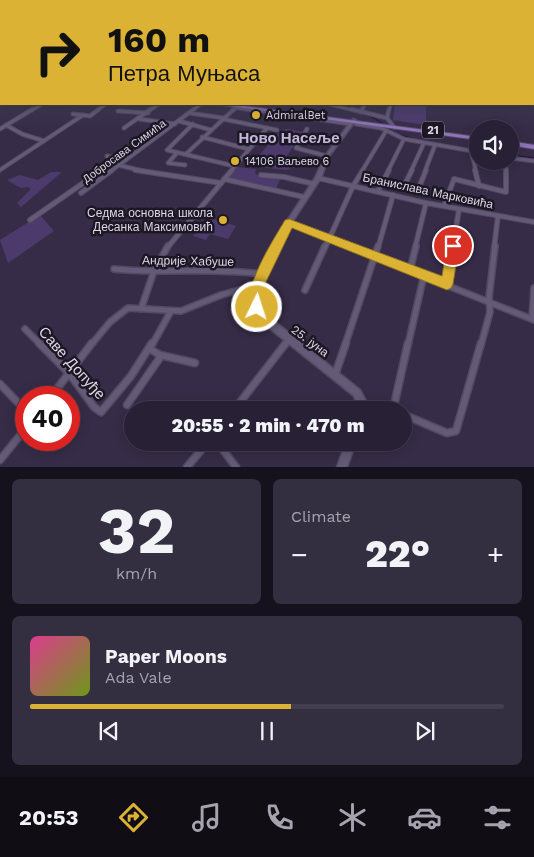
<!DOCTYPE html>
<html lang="en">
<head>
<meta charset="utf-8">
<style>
	:root { --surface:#282135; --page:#342e41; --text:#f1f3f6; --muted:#a5a3ad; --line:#443e50; --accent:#dbb233 }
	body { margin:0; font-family:"Work Sans",sans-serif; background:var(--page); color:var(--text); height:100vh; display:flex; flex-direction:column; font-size:19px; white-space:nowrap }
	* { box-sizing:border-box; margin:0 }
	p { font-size:16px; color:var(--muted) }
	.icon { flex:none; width:28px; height:28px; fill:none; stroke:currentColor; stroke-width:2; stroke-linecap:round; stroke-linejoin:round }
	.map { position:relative; height:467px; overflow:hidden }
	.details { display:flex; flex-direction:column; gap:12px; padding:12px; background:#16121d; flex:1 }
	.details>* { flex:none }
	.banner { position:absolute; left:0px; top:0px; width:535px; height:105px; box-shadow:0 2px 12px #0003,0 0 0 1px var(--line); background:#dbb233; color:#111; overflow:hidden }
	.tools { position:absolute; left:469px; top:120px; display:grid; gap:10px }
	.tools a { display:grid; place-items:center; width:50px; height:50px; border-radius:50%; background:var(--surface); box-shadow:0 2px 12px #0003,0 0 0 1px var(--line); font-size:25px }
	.speed { position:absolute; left:15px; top:386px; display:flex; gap:10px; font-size:25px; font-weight:700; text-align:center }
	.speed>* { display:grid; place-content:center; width:65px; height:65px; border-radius:50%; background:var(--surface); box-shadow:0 2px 12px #0003,0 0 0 1px var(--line); line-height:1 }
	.speed .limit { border:8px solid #d22; background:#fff; color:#111 }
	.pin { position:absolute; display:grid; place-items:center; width:42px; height:42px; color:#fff; margin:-21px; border:2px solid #fff; border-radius:50%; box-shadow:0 1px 5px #0007 }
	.me { position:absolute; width:55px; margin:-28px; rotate:4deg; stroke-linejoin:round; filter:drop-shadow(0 0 4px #0008) }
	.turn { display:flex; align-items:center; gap:18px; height:105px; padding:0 25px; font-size:22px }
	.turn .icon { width:65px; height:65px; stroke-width:2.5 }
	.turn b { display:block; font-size:35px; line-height:42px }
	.big { font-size:38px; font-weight:800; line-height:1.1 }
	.details .tile { flex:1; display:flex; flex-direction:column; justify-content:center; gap:8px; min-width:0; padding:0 18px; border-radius:8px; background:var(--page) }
	.details .dial { align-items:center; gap:0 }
	.dial b { font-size:65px; line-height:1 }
	.song { display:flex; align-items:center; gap:15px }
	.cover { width:60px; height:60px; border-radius:8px; background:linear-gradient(135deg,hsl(330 70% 55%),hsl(80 70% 35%)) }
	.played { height:5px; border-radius:2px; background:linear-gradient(90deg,var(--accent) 55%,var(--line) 55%) }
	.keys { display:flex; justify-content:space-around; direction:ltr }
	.heat { display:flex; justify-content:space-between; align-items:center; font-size:28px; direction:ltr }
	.details .tiles { flex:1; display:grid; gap:12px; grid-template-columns:1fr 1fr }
	.tile:last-child { grid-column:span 2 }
	.trip { position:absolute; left:124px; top:401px; width:288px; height:50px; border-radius:25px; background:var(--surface); box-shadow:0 2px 12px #0003,0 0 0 1px var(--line); font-weight:800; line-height:50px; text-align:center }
	.tabs { display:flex; height:80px; justify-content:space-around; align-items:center; background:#100d15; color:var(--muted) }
	.tabs .icon { width:35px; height:35px }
	.tabs .on { color:var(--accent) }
	.tabs b { font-size:22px; color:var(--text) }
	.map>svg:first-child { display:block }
	.green { fill:#4d3a6c }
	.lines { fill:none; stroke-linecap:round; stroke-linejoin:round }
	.stream { stroke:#240d3f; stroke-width:1 }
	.street-far4-casing { stroke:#524a61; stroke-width:4 }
	.street-far3-casing { stroke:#524a61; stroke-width:5 }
	.street-far2-casing { stroke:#524a61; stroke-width:6 }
	.street-far1-casing { stroke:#524a61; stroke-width:8 }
	.street-casing { stroke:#524a61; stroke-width:9 }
	.secondary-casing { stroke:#524a61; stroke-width:3 }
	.primary-casing { stroke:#524a61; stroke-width:2 }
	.street-far4 { stroke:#645a78; stroke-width:2.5 }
	.street-far3 { stroke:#645a78; stroke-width:3 }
	.street-far2 { stroke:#645a78; stroke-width:4 }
	.street-far1 { stroke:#645a78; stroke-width:5 }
	.street { stroke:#645a78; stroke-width:6 }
	.secondary { fill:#645a78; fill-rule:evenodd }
	.primary { fill:#8f73bd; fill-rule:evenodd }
	.route { fill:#dbb233; stroke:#8e7421 }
	.poi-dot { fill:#dbb233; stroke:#1b1723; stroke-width:2 }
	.labels { text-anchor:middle; stroke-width:5; stroke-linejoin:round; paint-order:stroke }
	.far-poi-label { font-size:11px; fill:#dcd6e8; stroke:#1b1723; text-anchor:start }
	.shield { fill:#1b1723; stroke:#a29dad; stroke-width:1 }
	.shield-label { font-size:11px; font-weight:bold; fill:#dcd6e8 }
	.far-street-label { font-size:11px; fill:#dcd6e8; stroke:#1b1723 }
	.street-label { font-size:12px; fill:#dcd6e8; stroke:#1b1723 }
	.poi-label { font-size:12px; fill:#dcd6e8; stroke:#1b1723; text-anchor:end }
	.far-district-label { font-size:15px; font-weight:bold; fill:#c3b8da; stroke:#1b1723 }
	.near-street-label { font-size:15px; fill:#dcd6e8; stroke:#1b1723 }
</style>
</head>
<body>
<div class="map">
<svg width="534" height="467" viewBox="0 0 534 467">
	<rect width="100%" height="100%" fill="#362c47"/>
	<g class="green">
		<path d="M 395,104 L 426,104 L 426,125 L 393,120 Z"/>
		<path d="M 288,129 L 303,132 L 284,160 L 298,163 L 297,166 L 287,170 L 250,166 L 281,130 Z"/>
		<path d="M 237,167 L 256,169 L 255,173 L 257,175 L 281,177 L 276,189 L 228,178 Z"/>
		<path d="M 51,172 L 62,172 L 21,207 L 17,203 L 31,189 L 28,187 L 21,188 L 7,180 L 20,175 L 38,180 Z"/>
		<path d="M 40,215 L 54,231 L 8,263 L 0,240 Z"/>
		<path d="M 207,217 L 236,226 L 228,239 L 210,234 L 206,240 L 193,236 Z"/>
	</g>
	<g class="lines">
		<g class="stream">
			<path d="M 332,106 L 350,111"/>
			<path d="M 368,115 L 384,124"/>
			<path d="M 387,127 L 394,133 L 418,140"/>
			<path d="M 436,143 L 478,150"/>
			<path d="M 510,155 L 534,158"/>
		</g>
		<g class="street-far4-casing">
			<g id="street-far4">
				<path d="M 328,104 L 356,111"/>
				<path d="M 236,108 L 256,111"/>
				<path d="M 31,111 L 42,104"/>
				<path d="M 97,111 L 106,104"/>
				<path d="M 149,111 L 159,104"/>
				<path d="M 192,111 L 201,104"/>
				<path d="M 233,111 L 237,107"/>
				<path d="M 362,111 L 365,104"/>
				<path d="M 389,111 L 391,104"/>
			</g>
		</g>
		<g class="street-far3-casing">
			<g id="street-far3">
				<path d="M 247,109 L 351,124"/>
				<path d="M 351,109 L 387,118"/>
				<path d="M 389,109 L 387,118 L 394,127"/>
				<path d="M 118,111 L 148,113"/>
				<path d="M 361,112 L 362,109"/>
				<path d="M 189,113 L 224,118"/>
				<path d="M 73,114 L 90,116 L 99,109"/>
				<path d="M 139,119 L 175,124"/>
				<path d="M 223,119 L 277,130"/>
				<path d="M 179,121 L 211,130"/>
				<path d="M 193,124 L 167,150 L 234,166"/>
				<path d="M 356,124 L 381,128 L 404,139 L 478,152"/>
				<path d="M 6,125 L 22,134 L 44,141"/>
				<path d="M 124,128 L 151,109"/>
				<path d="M 0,129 L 33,109"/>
				<path d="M 307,129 L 296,148 L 327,156"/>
				<path d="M 202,137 L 248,149"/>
				<path d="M 471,151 L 476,171"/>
				<path d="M 177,153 L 168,163 L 185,165"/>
				<path d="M 186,154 L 234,109"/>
				<path d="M 107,156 L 126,160"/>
				<path d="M 510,158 L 534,161"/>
				<path d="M 506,161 L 506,171"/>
				<path d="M 118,165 L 143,171"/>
				<path d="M 0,170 L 83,115"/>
				<path d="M 101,171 L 118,159"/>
				<path d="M 111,171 L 194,109"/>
				<path d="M 231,171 L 267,128"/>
				<path d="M 362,171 L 386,131"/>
				<path d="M 388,171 L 404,139"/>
				<path d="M 411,171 L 424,143"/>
				<path d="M 425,171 L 435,145"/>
			</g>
		</g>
		<g class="street-far2-casing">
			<g id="street-far2">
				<path d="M 135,170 L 221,183"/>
				<path d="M 475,170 L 479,186"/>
				<path d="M 261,175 L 284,177 L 314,184"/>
				<path d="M 318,178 L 426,203 L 534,222"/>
				<path d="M 224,179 L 304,197"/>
				<path d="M 404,186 L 412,170"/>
				<path d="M 418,190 L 426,170"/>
				<path d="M 378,191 L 389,170"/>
				<path d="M 81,193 L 112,170"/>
				<path d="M 444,206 L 454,179 L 506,192 L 506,170"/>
				<path d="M 30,220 L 102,170"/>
				<path d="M 289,223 L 351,248"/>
				<path d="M 167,248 L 232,170"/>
				<path d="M 325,248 L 353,186 L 363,170"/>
				<path d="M 378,248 L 393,195"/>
				<path d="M 415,248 L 426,203"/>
				<path d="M 453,248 L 459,209"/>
				<path d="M 494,248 L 498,216"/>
			</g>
		</g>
		<g class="street-far1-casing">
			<g id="street-far1">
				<path d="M 348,246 L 534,320"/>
				<path d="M 114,269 C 163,274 213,267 262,274"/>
				<path d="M 410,270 L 416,246"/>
				<path d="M 447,284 L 453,246"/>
				<path d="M 305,290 L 325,246"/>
				<path d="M 141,309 L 154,271 L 168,246"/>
				<path d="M 532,319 L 534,288"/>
				<path d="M 25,329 L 41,345"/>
				<path d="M 91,345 L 110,322 L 128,308 L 181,311 L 221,295 L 257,285"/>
				<path d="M 152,345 L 171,311"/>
				<path d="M 285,345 L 289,340"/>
				<path d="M 345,345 L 378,246"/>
				<path d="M 408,345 L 424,275"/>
				<path d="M 481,345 L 490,312 L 489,297 L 495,246"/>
			</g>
		</g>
		<g class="street-casing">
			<g id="street">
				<path d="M 39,343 L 69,373 L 94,407 L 101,412 L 131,376 L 152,343"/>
				<path d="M 160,355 L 195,363"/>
				<path d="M 335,375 L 346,343"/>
				<path d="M 0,384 L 26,411"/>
				<path d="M 50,398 L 92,343"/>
				<path d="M 127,405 L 159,359 L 160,355 L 150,349"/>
				<path d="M 362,405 L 379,406 L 392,410"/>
				<path d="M 234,410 L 286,343"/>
				<path d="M 393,410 L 408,343"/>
				<path d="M 402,414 L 447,433 L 456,431 L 481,343"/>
				<path d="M 217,442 L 236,467"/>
				<path d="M 0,460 L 26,428"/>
				<path d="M 187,467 L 208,442"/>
			</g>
		</g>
		<g class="secondary-casing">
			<g id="secondary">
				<path d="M 353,119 L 356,120 L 329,156 L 321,178 L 291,224 L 265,274 L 260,297 L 261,307 L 264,313 L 360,390 L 366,401 L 366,410 L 356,410 L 356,402 L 354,396 L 258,319 L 253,307 L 252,297 L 259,274 L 287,221 L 315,178 L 325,156 Z"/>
				<path d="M 346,442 L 356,442 L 347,467 L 337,467 Z"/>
			</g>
		</g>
		<g class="primary-casing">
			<g id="primary">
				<rect x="0" y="73" width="1" height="2"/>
				<path d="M 219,104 L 229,104 L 478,137 L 478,140 L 221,105 Z"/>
				<path d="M 510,141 L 534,145 L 534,149 L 510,145 Z"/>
			</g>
		</g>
		<use href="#street-far4" class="street-far4"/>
		<use href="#street-far3" class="street-far3"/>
		<use href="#street-far2" class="street-far2"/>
		<use href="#street-far1" class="street-far1"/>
		<use href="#street" class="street"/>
		<use href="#secondary" class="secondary"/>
		<use href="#primary" class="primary"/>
	</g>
	<linearGradient id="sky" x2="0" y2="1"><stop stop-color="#1e1827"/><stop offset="0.49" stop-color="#4c4b69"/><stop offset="1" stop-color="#4c4b69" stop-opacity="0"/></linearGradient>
	<rect width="534" height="128" fill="url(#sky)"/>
	<path class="route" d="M 289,219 L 442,276 L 447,246 L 448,243 L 457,243 L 459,246 L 453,284 L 451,288 L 447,290 L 292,228 L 264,286 L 264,307 L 262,312 L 257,314 L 252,312 C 241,288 273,241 285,220 Z"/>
	<g class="poi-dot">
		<circle cx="256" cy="115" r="5"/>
		<circle cx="235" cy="161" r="5"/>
		<circle cx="223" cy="220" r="5"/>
	</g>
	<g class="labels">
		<g class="far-poi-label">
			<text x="266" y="119">AdmiralBet</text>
			<text x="245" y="165">14106 Ваљево 6</text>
		</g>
		<rect class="shield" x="422" y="121.5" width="22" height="17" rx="4"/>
		<g class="shield-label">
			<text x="433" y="134">21</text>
		</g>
		<g class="far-street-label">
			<text transform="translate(124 151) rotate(-36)" y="4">Добросава Симића</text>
		</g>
		<g class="street-label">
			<text transform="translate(428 191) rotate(12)" y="4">Бранислава Марковића</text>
			<text transform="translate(188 261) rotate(1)" y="4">Андрије Хабуше</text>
			<text transform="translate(310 341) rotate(37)" y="4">25. јуна</text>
		</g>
		<g class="poi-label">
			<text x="213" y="217">Седма основна школа<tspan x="213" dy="14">Десанка Максимовић</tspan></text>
		</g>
		<g class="far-district-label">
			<text x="289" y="143">Ново Насеље</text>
		</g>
		<g class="near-street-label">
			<text transform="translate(72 363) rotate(48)" y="5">Саве Допуђе</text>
		</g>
	</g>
</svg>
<div class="tools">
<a><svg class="icon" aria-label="sound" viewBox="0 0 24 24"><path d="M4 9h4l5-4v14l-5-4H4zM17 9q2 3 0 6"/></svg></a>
</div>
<div class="speed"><div class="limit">40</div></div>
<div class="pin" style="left:453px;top:246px;background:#d93025"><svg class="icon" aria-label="arrive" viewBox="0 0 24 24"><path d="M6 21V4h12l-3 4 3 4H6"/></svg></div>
<svg class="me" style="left:257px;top:307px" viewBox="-20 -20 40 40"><circle r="17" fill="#dbb233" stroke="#fff" stroke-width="3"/><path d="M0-11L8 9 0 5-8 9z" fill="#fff"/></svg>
<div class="trip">20:55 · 2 min · 470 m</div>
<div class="banner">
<div class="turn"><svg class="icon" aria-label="right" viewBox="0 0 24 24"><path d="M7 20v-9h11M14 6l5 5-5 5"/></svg><div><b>160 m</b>Петра Муњаса</div></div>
</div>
</div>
<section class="details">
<div class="tiles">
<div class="tile dial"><b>32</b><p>km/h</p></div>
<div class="tile"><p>Climate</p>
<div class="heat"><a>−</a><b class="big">22°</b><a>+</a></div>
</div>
<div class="tile">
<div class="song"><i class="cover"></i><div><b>Paper Moons</b><p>Ada Vale</p></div></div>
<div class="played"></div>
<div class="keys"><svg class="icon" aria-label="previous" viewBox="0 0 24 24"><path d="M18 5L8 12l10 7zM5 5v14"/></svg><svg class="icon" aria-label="pause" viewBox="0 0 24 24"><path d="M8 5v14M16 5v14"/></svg><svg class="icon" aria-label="next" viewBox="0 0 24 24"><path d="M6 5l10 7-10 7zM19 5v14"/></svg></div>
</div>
</div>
</section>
<nav class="tabs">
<b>20:53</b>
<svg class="icon on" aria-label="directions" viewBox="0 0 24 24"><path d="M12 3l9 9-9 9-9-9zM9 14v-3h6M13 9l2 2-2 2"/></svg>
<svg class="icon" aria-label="music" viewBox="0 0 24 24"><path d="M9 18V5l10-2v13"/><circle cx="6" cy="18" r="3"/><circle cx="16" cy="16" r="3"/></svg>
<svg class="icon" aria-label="phone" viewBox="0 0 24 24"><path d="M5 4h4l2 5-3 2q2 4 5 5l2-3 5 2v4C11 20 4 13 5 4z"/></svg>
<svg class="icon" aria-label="climate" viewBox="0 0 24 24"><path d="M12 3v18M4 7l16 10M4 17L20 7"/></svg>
<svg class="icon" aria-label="car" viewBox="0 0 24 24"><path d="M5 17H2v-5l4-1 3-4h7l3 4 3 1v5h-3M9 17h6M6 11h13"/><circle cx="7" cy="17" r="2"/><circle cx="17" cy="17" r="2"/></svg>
<svg class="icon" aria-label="filters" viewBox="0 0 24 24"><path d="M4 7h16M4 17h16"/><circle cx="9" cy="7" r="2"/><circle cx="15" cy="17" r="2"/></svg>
</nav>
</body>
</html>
